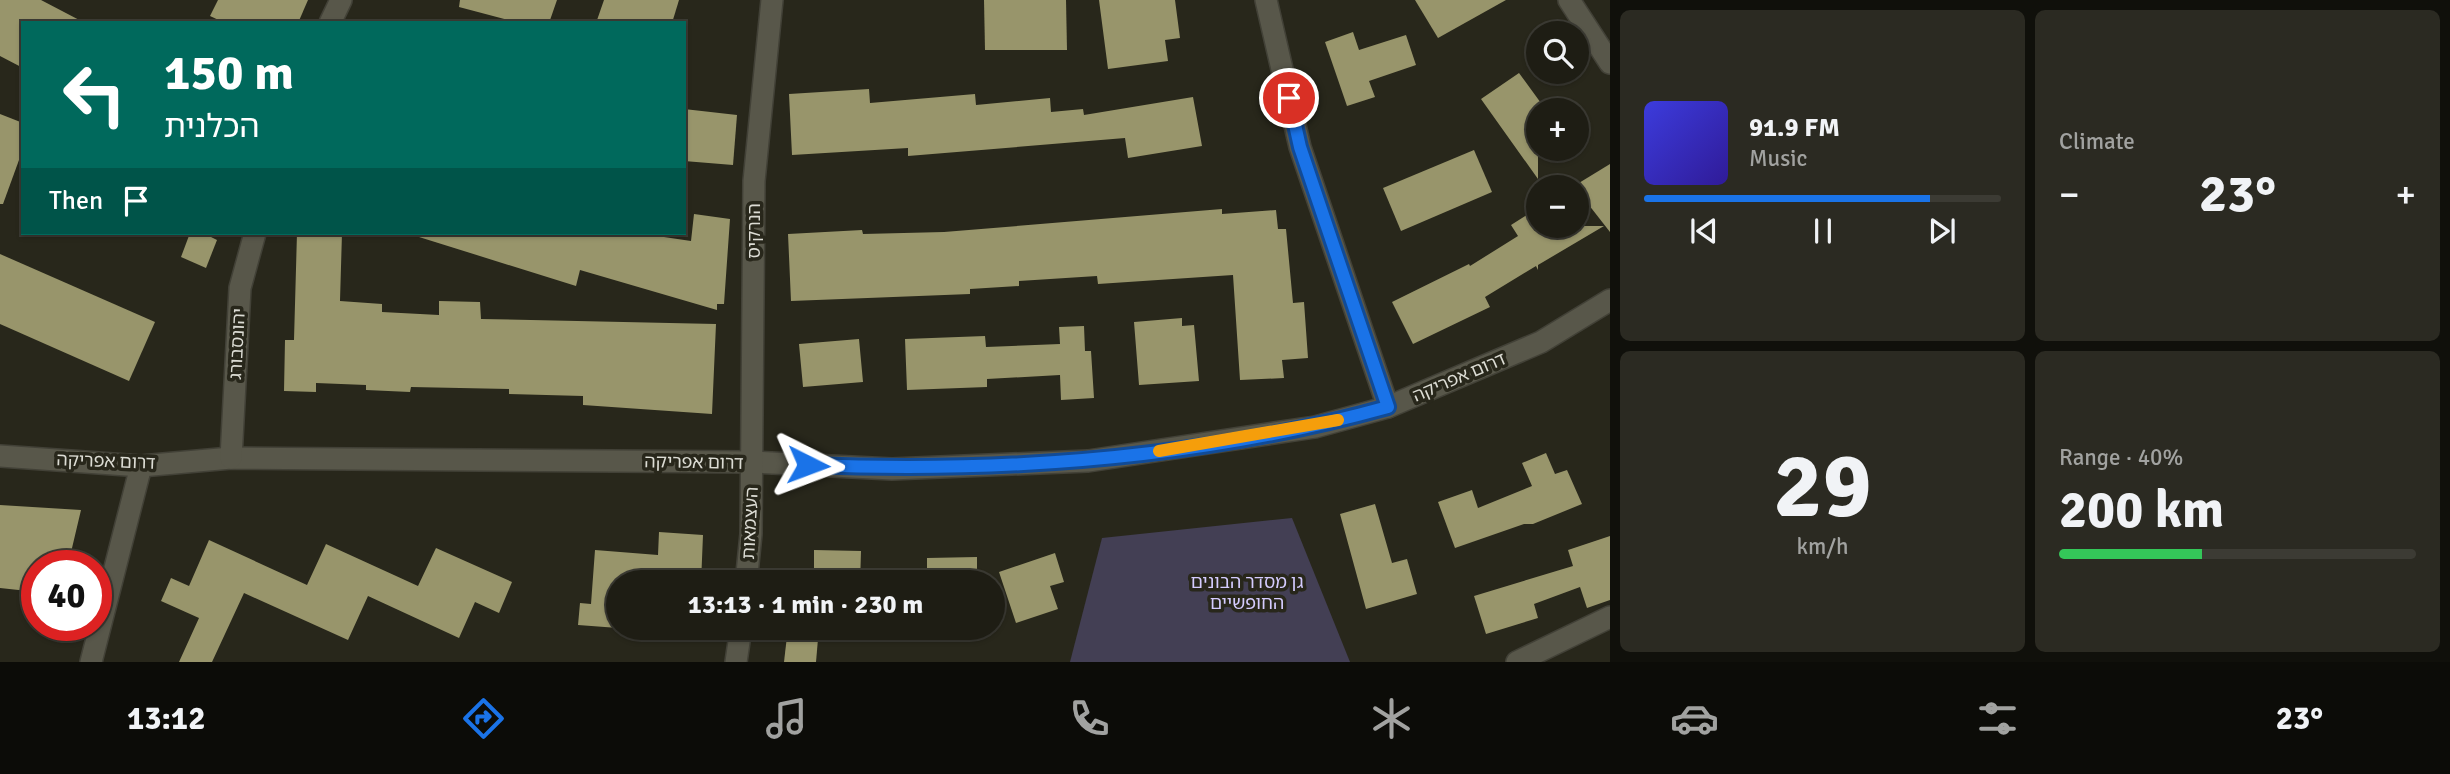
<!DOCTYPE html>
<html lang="en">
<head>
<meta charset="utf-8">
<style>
	:root { --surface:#1e1d14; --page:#2b2a22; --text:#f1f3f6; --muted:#a1a2a0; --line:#3c3b34; --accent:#1a73e8 }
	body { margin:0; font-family:Signika,"Noto Sans Hebrew",sans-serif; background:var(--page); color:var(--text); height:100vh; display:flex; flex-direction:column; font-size:26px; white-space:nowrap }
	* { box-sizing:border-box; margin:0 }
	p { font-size:23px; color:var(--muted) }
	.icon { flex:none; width:38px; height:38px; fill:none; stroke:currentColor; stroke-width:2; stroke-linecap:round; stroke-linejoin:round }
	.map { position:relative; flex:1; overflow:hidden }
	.details { display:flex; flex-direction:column; gap:10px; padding:10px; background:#10100b; width:840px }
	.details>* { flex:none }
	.top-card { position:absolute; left:21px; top:21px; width:665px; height:214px; border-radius:0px; box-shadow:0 2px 5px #0004,0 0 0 2px var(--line); background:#00695c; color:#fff; overflow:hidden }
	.tools { position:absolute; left:1526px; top:21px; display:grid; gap:14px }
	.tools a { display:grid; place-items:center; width:63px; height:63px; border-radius:50%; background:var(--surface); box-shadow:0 2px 5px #0004,0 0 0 2px var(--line); font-size:35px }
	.speed { position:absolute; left:21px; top:550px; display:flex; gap:14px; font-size:35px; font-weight:700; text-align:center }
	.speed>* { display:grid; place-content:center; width:91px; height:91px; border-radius:50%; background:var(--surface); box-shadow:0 2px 5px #0004,0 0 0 2px var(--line); line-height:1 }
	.speed .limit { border:10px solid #d22; background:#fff; color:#111 }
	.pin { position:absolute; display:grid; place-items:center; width:60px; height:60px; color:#fff; margin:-30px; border:4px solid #fff; border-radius:50%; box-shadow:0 2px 7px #0007 }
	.me { position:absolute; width:77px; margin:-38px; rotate:93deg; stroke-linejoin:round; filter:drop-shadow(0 0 5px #0008) }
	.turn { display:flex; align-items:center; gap:24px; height:147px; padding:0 28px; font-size:32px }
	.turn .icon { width:91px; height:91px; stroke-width:2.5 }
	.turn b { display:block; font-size:49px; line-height:60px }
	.then { display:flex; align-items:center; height:66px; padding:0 28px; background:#0003; gap:14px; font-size:26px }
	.big { font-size:52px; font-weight:700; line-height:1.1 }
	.details .card { flex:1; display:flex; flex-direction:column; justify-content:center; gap:10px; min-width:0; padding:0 24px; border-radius:10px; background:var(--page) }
	.details .dial { align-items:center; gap:0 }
	.dial b { font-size:91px; line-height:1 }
	.song { display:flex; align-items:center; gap:21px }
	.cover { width:84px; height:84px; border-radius:10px; background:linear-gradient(135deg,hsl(240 70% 55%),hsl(250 70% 35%)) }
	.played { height:7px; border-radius:4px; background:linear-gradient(90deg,var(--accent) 80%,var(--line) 80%) }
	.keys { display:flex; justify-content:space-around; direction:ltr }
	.heat { display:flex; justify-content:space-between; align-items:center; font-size:38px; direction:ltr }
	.charge { height:10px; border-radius:5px; background:linear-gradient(90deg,#34c759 40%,var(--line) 0) }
	.details .tiles { flex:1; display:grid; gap:10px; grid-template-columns:repeat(2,1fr) }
	.trip { position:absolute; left:606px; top:570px; width:399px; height:70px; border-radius:35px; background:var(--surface); box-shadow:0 2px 5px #0004,0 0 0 2px var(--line); font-weight:700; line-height:70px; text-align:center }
	.tabs { display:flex; height:112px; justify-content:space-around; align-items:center; background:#0c0c08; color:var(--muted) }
	.tabs .icon { width:49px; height:49px }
	.tabs .selected { color:var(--accent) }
	.tabs b { font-size:32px; color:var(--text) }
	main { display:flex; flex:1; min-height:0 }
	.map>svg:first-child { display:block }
	.green { fill:#433f54 }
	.building { fill:#98956b }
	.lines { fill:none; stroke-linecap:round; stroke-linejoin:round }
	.minor-casing { stroke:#424137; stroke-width:24 }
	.minor { stroke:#58574a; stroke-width:21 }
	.route-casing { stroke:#114b97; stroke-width:18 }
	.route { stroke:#1a73e8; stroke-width:12 }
	.slow { stroke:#f59e0b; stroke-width:12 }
	.labels { text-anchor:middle; stroke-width:7; stroke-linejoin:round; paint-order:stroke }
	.street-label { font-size:18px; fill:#dcdcd4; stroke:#28271b }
	.park-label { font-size:18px; fill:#d5ccff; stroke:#28271b }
</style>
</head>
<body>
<main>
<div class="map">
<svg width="1610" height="662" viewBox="0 0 1610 662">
	<rect width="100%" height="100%" fill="#28271b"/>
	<path class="green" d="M 1292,518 L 1350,662 L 1070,662 L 1102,538 Z"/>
	<g class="building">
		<path d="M 0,0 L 41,0 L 85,23 L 23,23 L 23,68 L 0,56 Z"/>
		<path d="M 218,0 L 308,0 L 298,23 L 225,23 L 210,16 Z"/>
		<path d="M 460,0 L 557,0 L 549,23 L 519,23 L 459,7 Z"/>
		<path d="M 604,0 L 679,0 L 672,23 L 596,23 Z"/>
		<path d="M 984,0 L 1066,0 L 1067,50 L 985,50 Z"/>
		<path d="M 1099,0 L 1175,0 L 1180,38 L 1165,40 L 1168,61 L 1108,69 Z"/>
		<path d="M 1415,0 L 1506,0 L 1438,38 Z"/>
		<path d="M 1353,32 L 1359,50 L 1406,35 L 1416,65 L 1369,81 L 1375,97 L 1347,106 L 1325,42 Z"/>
		<path d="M 1519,73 L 1546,110 L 1538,110 L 1538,179 L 1481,99 Z"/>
		<path d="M 869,89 L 870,103 L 975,94 L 976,105 L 1050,98 L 1051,112 L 1083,109 L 1084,115 L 1193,97 L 1202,146 L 1128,158 L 1125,138 L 908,156 L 908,148 L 792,155 L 789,94 Z"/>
		<path d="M 684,109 L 737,115 L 733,165 L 684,161 Z"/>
		<path d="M 0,114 L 23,123 L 23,149 L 3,204 L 0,204 Z"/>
		<path d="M 1474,150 L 1492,192 L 1401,231 L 1383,188 Z"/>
		<path d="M 1610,164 L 1610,232 L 1574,186 Z"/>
		<path d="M 1538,208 L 1538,226 L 1604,226 L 1538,265 L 1538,270 L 1536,266 L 1485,297 L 1490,307 L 1413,344 L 1392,302 L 1469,264 L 1470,266 L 1518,236 L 1511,225 Z"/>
		<path d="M 1222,209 L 1222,214 L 1276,210 L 1278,229 L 1286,229 L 1293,303 L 1304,302 L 1308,358 L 1282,360 L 1284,378 L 1240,380 L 1233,275 L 1098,284 L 1097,276 L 1019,281 L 1019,286 L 970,289 L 970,294 L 791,301 L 788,234 L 862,230 L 863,234 L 944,232 Z"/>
		<path d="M 694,214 L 730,219 L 724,304 L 717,304 L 717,310 L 580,270 L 576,286 L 419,237 L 420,233 L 637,233 L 691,241 Z"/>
		<path d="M 190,233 L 203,233 L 217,240 L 206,268 L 181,257 Z"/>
		<path d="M 297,233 L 342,233 L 340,301 L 382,304 L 382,312 L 439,315 L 439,301 L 480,302 L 481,319 L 716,324 L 712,414 L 583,405 L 583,396 L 509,394 L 509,389 L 411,387 L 410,392 L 366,390 L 366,385 L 316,383 L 316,392 L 284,391 L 285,340 L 294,340 Z"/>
		<path d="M 0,254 L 155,322 L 129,381 L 0,324 Z"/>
		<path d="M 1182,318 L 1182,326 L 1194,325 L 1199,381 L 1139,385 L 1134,322 Z"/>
		<path d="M 1084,326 L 1085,351 L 1091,351 L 1094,398 L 1061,400 L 1060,375 L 987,379 L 987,387 L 907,390 L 905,339 L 985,336 L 986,347 L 1060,344 L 1059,327 Z"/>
		<path d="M 859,339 L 863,382 L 803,387 L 799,344 Z"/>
		<path d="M 1546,453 L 1555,474 L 1567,470 L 1582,504 L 1533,524 L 1524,524 L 1455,548 L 1438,502 L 1472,490 L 1478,508 L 1532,486 L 1522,463 Z"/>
		<path d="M 1375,504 L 1392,563 L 1407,559 L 1417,594 L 1366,609 L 1340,514 Z"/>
		<path d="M 0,505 L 81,510 L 68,565 L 37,565 L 37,592 L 0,588 Z"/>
		<path d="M 659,532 L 703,535 L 701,583 L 618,583 L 618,628 L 578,625 L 580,603 L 591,604 L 595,550 L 658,555 Z"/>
		<path d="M 1610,536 L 1610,600 L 1587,608 L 1580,587 L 1534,604 L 1538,618 L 1486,634 L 1474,596 L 1573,566 L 1568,550 Z"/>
		<path d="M 209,540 L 307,585 L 326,544 L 418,586 L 436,548 L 512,582 L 499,613 L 475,602 L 459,638 L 368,596 L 348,640 L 244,593 L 212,662 L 179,662 L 199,618 L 161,601 L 171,578 L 189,586 Z"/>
		<path d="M 814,550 L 861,551 L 860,583 L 814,583 Z"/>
		<path d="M 1055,553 L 1064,582 L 1050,586 L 1058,609 L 1016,623 L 999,572 Z"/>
		<path d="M 977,557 L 977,583 L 927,583 L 927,558 Z"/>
		<path d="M 787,636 L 818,639 L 816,662 L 784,662 Z"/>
	</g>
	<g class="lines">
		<g class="minor-casing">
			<g id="minor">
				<path d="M 1266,0 L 1300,147 L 1388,407"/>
				<path d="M 1569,0 L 1610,63"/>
				<path d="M 330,23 L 341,0"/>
				<path d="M 0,456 L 141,466 L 231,458 L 752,462 L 892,469 L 1088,461 L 1315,427 L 1388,407 L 1541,342 L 1610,300"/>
				<path d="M 231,458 L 240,288 L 255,233"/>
				<path d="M 746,583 L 751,534 L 754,181 L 772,0"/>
				<path d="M 91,662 L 141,466"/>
				<path d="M 736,662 L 741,628"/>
				<path d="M 1517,662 L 1610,617"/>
			</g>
		</g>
		<use href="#minor" class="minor"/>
	</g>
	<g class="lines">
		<g class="route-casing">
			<path id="route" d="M 808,465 C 1002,473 1200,459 1388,407 L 1300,147 L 1289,98"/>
		</g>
		<use href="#route" class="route"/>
		<path class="slow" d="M 1159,451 L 1338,420"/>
	</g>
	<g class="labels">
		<g class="street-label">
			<text transform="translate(754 231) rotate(-90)" y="6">הנרקיס</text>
			<text transform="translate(237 344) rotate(-87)" y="6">יהונסבורג</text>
			<text transform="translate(1459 377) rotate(-23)" y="6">דרום אפריקה</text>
			<text transform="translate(106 461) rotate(2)" y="6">דרום אפריקה</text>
			<text transform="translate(694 462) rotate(1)" y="6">דרום אפריקה</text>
			<text transform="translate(750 523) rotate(-87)" y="6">העצמאות</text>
		</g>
		<g class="park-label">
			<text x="1247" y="588">גן מסדר הבונים<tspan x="1247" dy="21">החופשיים</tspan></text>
		</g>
	</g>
</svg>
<div class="tools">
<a><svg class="icon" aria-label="search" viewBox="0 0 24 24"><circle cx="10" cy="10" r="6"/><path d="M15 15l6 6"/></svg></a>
<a>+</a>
<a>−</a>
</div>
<div class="speed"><div class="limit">40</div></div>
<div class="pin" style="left:1289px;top:98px;background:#d93025"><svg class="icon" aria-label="arrive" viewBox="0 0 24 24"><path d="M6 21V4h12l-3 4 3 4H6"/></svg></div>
<svg class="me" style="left:808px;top:465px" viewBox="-20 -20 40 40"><path d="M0-17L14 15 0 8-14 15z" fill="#1a73e8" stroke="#fff" stroke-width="4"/></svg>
<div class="trip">13:13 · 1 min · 230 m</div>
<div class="top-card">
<div class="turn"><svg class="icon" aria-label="left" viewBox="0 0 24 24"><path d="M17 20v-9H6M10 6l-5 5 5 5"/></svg><div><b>150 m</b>הכלנית</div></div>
<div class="then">Then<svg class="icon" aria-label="arrive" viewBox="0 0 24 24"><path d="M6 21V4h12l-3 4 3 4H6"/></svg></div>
</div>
</div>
<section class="details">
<div class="tiles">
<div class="card">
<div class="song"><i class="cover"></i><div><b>91.9 FM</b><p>Music</p></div></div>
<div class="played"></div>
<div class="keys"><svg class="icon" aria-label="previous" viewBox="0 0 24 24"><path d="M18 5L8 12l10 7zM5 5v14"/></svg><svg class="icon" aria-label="pause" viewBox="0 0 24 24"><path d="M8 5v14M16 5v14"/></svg><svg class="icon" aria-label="next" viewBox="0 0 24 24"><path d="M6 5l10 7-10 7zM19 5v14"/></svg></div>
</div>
<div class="card"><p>Climate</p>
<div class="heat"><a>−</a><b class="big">23°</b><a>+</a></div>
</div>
<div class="card dial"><b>29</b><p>km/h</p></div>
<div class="card"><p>Range · 40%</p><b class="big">200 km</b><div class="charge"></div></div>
</div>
</section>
</main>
<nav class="tabs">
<b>13:12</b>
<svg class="icon selected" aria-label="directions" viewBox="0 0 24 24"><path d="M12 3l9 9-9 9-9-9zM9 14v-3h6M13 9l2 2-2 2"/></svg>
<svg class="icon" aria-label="music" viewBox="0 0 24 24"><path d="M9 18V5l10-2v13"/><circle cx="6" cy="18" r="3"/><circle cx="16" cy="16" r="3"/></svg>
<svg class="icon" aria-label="phone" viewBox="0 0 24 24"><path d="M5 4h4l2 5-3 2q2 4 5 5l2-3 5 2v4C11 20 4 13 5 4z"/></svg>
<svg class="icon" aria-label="climate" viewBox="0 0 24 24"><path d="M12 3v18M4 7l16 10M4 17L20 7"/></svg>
<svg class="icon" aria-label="car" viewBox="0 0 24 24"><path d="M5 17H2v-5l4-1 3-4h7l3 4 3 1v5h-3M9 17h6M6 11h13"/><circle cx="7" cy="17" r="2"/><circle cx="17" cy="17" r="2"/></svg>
<svg class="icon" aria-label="filters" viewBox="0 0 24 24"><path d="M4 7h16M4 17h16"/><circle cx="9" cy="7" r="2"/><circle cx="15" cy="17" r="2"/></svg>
<b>23°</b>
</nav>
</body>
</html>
